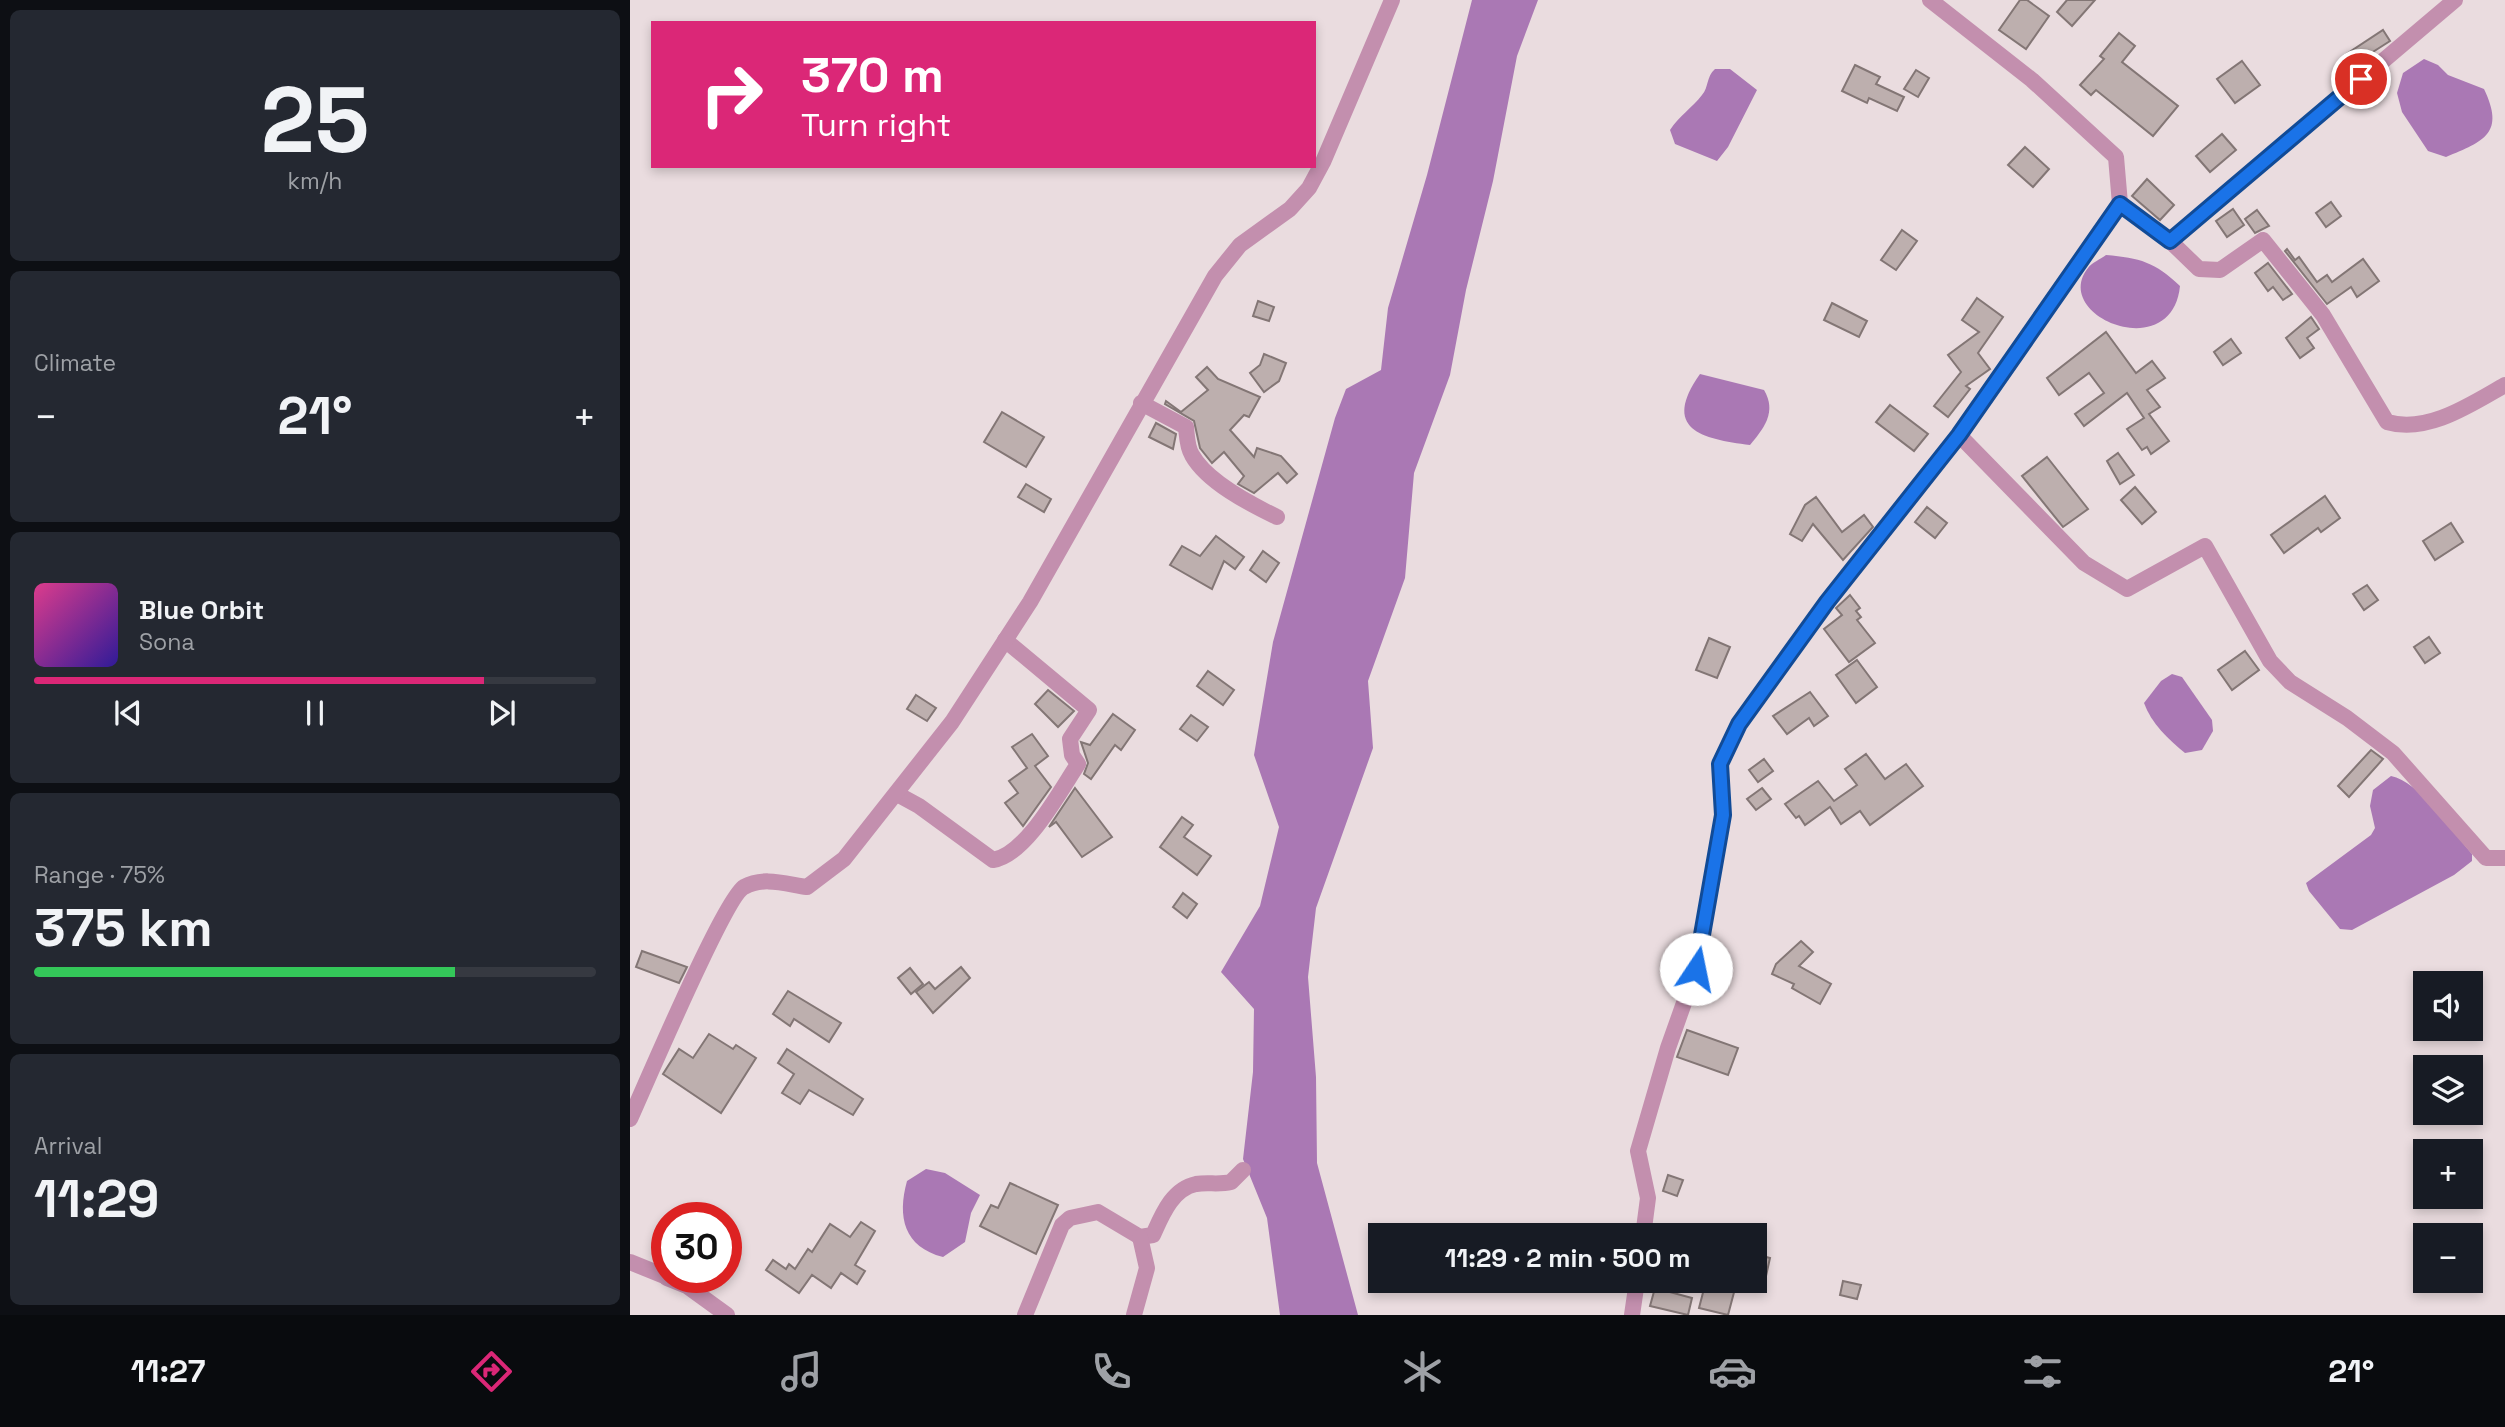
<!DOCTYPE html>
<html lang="en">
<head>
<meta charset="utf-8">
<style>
	:root { --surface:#171b24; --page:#242831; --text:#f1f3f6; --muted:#9ea1a6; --line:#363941; --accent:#db2777 }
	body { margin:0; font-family:"Space Grotesk",sans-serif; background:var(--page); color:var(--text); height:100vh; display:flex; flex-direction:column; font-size:26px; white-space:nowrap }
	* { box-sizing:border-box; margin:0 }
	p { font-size:23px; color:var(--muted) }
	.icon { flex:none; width:38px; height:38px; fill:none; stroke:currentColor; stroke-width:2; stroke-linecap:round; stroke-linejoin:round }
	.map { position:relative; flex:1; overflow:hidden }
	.sheet { display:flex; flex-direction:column; gap:10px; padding:10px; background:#0d0f14; width:630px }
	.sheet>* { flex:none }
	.top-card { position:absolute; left:21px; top:21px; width:665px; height:147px; border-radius:0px; box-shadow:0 4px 10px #0003; background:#db2777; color:#fff; overflow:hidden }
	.tools { position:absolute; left:1783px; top:971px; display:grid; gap:14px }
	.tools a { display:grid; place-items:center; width:70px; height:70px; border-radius:0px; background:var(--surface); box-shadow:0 4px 10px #0003; font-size:35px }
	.speed { position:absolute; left:21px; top:1202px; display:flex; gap:14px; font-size:35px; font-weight:700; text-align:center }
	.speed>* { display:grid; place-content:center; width:91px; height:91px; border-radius:50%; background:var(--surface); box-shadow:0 4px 10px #0003; line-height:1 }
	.speed .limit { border:10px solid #d22; background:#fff; color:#111 }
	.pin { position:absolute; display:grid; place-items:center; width:60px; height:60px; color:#fff; margin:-30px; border:4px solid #fff; border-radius:50%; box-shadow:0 2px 7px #0007 }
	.me { position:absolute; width:77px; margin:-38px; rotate:11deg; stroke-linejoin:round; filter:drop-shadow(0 0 5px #0008) }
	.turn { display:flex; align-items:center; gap:24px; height:147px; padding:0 35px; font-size:32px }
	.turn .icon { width:91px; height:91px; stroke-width:2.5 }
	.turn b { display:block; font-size:49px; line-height:60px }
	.big { font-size:52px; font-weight:700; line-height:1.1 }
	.sheet .tile { flex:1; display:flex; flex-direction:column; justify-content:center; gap:10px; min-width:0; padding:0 24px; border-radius:10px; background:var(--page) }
	.sheet .dial { align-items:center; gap:0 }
	.dial b { font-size:91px; line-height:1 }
	.song { display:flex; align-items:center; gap:21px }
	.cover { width:84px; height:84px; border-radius:10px; background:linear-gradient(135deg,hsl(330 70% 55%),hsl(250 70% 35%)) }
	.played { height:7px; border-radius:4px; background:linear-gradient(90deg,var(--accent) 80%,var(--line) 80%) }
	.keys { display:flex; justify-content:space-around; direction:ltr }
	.heat { display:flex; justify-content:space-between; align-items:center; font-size:38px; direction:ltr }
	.charge { height:10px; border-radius:5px; background:linear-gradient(90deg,#34c759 75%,var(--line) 0) }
	.trip { position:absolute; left:738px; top:1223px; width:399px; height:70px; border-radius:0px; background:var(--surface); box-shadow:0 4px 10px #0003; font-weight:700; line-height:70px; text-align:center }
	.dock { display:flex; height:112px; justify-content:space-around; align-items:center; background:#090b0e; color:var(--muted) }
	.dock .icon { width:49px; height:49px }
	.dock .selected { color:var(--accent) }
	.dock b { font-size:32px; color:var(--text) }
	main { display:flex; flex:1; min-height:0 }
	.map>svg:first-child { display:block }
	.water { fill:#aa78b4 }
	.building { fill:#bdafae; stroke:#837675; stroke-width:2 }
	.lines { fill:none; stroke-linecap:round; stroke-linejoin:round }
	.minor { stroke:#c38fae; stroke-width:16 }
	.route-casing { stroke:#114b97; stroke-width:18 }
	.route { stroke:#1a73e8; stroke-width:12 }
</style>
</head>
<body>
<main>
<section class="sheet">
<div class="tile dial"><b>25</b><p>km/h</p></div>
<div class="tile"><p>Climate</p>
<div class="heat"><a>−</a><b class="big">21°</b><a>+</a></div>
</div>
<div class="tile">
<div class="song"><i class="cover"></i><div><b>Blue Orbit</b><p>Sona</p></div></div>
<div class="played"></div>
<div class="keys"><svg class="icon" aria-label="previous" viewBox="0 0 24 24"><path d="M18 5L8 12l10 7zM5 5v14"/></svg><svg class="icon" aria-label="pause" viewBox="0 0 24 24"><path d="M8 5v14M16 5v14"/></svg><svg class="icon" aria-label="next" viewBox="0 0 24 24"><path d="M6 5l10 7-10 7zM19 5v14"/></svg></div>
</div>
<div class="tile"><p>Range · 75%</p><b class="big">375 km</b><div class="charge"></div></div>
<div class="tile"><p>Arrival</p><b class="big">11:29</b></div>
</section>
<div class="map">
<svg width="1875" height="1315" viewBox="0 0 1875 1315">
	<rect width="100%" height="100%" fill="#eadcdf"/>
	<g class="water">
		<path d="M 842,0 L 908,0 L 887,56 L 863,181 L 836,290 L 820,375 L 784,473 L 775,578 L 738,681 L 743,748 L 686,908 L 678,977 L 686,1077 L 687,1163 L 728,1315 L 650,1315 L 637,1218 L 613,1159 L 623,1072 L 624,1009 L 591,972 L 630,906 L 649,827 L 624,755 L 643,642 L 705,418 L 716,389 L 751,370 L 758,308 L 797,175 Z"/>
		<path d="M 1794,59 L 1808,65 L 1818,75 L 1854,89 C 1875,133 1855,141 1816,157 L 1798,151 L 1772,112 L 1767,93 L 1773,73 Z"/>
		<path d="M 1085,69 L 1100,69 L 1127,90 L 1098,147 L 1087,161 L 1045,144 L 1040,130 C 1049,116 1062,108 1072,95 C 1079,87 1076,77 1085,69 Z"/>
		<path d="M 1476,255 C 1510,258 1525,262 1550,286 C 1542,366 1420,316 1458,268 C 1461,263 1471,259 1476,255 Z"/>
		<path d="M 1070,374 L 1134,390 C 1147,412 1134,428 1120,445 C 1071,439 1031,429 1070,374 Z"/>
		<path d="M 1542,674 L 1552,677 L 1582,720 L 1583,731 L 1572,750 L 1555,753 C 1539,740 1521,723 1514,703 L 1531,681 Z"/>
		<path d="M 1761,776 C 1789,781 1823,832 1842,854 L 1842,861 L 1824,875 L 1722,930 L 1710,929 L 1679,891 L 1676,883 L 1741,835 L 1745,828 L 1740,806 L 1743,790 Z"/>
		<path d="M 296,1169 L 315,1173 L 350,1195 L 341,1213 L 335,1242 L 313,1257 C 274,1247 267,1217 277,1181 Z"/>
	</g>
	<g class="building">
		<path d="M 1390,0 L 1397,0 L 1419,16 L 1396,49 L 1369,30 Z"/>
		<path d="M 1437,0 L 1465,0 L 1442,26 L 1427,12 Z"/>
		<path d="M 1753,30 L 1760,41 L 1735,57 L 1737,60 L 1726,70 L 1715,55 Z"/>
		<path d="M 1489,33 L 1505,46 L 1492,62 L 1548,106 L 1523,136 L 1466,90 L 1461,95 L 1450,85 L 1474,59 L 1470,56 Z"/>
		<path d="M 1612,61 L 1630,85 L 1605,103 L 1587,79 Z"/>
		<path d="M 1225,65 L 1250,77 L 1246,84 L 1274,97 L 1267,111 L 1239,98 L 1237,103 L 1212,91 Z"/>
		<path d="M 1286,70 L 1299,78 L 1288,97 L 1274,89 Z"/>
		<path d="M 1592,134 L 1606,150 L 1580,172 L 1566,156 Z"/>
		<path d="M 1395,147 L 1419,169 L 1403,187 L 1378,165 Z"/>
		<path d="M 1517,179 L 1544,205 L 1530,220 L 1502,196 Z"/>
		<path d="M 1701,202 L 1711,216 L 1696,227 L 1686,213 Z"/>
		<path d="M 1603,209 L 1614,225 L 1597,237 L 1586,221 Z"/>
		<path d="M 1627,210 L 1639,226 L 1625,233 L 1615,219 Z"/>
		<path d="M 1272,230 L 1287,241 L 1266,270 L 1251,260 Z"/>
		<path d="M 1657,249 L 1665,260 L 1669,257 L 1687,282 L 1697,275 L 1702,282 L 1733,259 L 1749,281 L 1727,297 L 1721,287 L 1697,304 L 1655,251 Z"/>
		<path d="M 1638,263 L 1662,294 L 1653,300 L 1643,287 L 1638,291 L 1625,273 Z"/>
		<path d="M 1347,298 L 1373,317 L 1348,353 L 1360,369 L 1336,386 L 1340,389 L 1318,417 L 1304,406 L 1331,372 L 1318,355 L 1349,332 L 1332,320 Z"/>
		<path d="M 628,301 L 644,307 L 639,321 L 623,316 Z"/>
		<path d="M 1202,303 L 1237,321 L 1229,337 L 1194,320 Z"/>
		<path d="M 1681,317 L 1689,329 L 1677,338 L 1684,348 L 1670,358 L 1656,338 Z"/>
		<path d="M 1476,332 L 1506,373 L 1522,361 L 1535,378 L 1517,390 L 1530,407 L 1519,414 L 1539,441 L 1521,454 L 1517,447 L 1512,450 L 1497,429 L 1514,418 L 1497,393 L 1454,426 L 1445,414 L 1474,393 L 1459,373 L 1429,395 L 1417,378 Z"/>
		<path d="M 1601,339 L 1611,353 L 1593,365 L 1584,352 Z"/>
		<path d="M 634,354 L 656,363 L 649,381 L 634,392 L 620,373 L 630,365 Z"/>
		<path d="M 577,367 L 588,379 L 630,397 L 619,417 L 614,415 L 600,430 L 624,457 L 627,448 L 651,456 L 667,474 L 657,483 L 648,473 L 624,493 L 608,484 L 614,476 L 594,452 L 582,463 L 570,448 L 564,421 L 535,404 L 536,401 L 551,412 L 578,390 L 566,377 Z"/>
		<path d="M 1260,405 L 1298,434 L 1284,451 L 1246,422 Z"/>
		<path d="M 372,412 L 414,437 L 396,467 L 354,442 Z"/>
		<path d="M 526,423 L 546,434 L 543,449 L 519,437 Z"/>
		<path d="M 1488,453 L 1504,475 L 1490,484 L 1477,461 Z"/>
		<path d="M 1417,457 L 1458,509 L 1433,527 L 1392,476 Z"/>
		<path d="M 396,484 L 421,499 L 414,512 L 388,497 Z"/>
		<path d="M 1505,487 L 1526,512 L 1512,524 L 1491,500 Z"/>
		<path d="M 1695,496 L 1710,518 L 1691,532 L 1688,528 L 1654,553 L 1641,535 Z"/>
		<path d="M 1186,497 L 1212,532 L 1234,515 L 1243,527 L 1213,560 L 1183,524 L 1172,541 L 1160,534 L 1175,505 Z"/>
		<path d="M 1297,507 L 1317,523 L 1305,538 L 1285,522 Z"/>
		<path d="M 1821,523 L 1833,542 L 1805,560 L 1793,541 Z"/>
		<path d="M 586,536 L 614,557 L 605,569 L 594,561 L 582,589 L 540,565 L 552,546 L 570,556 Z"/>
		<path d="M 633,551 L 649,563 L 636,582 L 620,570 Z"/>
		<path d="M 1737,585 L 1748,600 L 1734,610 L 1723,594 Z"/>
		<path d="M 1220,595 L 1230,608 L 1226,611 L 1231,617 L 1227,620 L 1245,643 L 1219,662 L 1194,629 L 1212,615 L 1206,608 Z"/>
		<path d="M 1799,637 L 1810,653 L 1795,663 L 1784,647 Z"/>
		<path d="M 1079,638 L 1100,647 L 1087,678 L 1066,670 Z"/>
		<path d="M 1615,651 L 1629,670 L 1602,690 L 1588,670 Z"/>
		<path d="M 1227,660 L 1247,687 L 1226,703 L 1206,675 Z"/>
		<path d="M 578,671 L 604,690 L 593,705 L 567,686 Z"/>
		<path d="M 418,690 L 444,711 L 428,727 L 405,704 Z"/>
		<path d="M 1180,692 L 1198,716 L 1184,726 L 1179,718 L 1157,734 L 1143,716 Z"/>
		<path d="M 286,695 L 306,708 L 297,721 L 277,709 Z"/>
		<path d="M 483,714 L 505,730 L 491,750 L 485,745 L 461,779 L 454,774 L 458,763 L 451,742 L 460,745 Z"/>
		<path d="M 561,715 L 578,727 L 567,741 L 550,729 Z"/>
		<path d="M 402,734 L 418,756 L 405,766 L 421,787 L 393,826 L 375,803 L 388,793 L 379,781 L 397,768 L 382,747 Z"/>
		<path d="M 1741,750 L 1753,759 L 1719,797 L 1708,786 Z"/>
		<path d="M 1236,754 L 1255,779 L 1276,764 L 1293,786 L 1240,825 L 1230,811 L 1211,824 L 1200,807 L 1175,825 L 1169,816 L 1166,818 L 1155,804 L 1188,781 L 1204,801 L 1227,785 L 1215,769 Z"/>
		<path d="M 1134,759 L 1143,771 L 1128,782 L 1119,770 Z"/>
		<path d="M 445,788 L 482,837 L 452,857 L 426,822 L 419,827 Z"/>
		<path d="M 1132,788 L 1141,799 L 1126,810 L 1117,799 Z"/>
		<path d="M 552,817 L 563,825 L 554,837 L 581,856 L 567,875 L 530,847 Z"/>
		<path d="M 553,893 L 567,904 L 557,918 L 543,907 Z"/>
		<path d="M 1171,941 L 1183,952 L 1169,966 L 1201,984 L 1190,1004 L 1162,988 L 1164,984 L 1142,974 L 1146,964 Z"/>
		<path d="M 12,951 L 57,967 L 49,983 L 6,967 Z"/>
		<path d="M 331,967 L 340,978 L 303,1013 L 286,992 L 299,982 L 305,989 Z"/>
		<path d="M 280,968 L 293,984 L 281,994 L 268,978 Z"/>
		<path d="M 158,991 L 211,1023 L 199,1042 L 164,1019 L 160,1026 L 143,1014 Z"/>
		<path d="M 1057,1030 L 1108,1048 L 1098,1075 L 1047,1057 Z"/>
		<path d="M 79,1034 L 103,1049 L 106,1045 L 126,1058 L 91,1113 L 33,1074 L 49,1049 L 63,1058 Z"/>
		<path d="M 157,1049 L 233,1099 L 223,1115 L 179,1090 L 170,1104 L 152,1093 L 164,1074 L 148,1063 Z"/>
		<path d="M 1038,1175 L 1053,1180 L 1047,1196 L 1033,1191 Z"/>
		<path d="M 380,1183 L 428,1205 L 406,1254 L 350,1226 L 361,1205 L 368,1208 Z"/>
		<path d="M 231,1222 L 245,1231 L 225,1265 L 235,1271 L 227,1284 L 211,1273 L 201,1288 L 182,1275 L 169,1293 L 136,1270 L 143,1260 L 156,1269 L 159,1264 L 165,1269 L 178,1249 L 182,1252 L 200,1224 L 220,1237 Z"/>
		<path d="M 1125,1254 L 1140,1258 L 1136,1276 L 1125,1273 Z"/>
		<path d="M 1076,1281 L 1107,1281 L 1098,1315 L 1069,1308 Z"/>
		<path d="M 1213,1281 L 1231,1285 L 1227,1299 L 1210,1295 Z"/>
		<path d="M 1025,1288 L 1062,1298 L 1058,1315 L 1020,1306 Z"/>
	</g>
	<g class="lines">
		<g class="minor">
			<path d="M 1300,0 L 1402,80 L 1486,157 L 1490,204"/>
			<path d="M 1540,241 L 1825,0"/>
			<path d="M 511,403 L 556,427 C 557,436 557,447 562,455 C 577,482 620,504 647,517"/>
			<path d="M 1329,435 L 1454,563 L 1497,589 L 1575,546 L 1640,661 L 1660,682 L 1717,718 L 1763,753 L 1856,858 L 1875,858"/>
			<path d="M 267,794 L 289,806 L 363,860 C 396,855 430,791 448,764 L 442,755 L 440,739 L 459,710 L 375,640"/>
			<path d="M 0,1119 C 15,1086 95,897 114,887 C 133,876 156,884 177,887 L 214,859 L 322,722 L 400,602 L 585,276 L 610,245 L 660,209 L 679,188 L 693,162 L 762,0"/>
			<path d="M 1013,1236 L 1018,1198 L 1008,1151 L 1038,1048 L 1066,969 L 1093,815 L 1090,764 L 1109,724 L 1197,602 L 1329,435 L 1490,204 L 1540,241 L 1569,269 L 1590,270 L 1633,240 L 1693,315 L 1757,422 C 1797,434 1840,405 1875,385"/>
			<path d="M 0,1262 L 37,1277"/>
			<path d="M 37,1278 L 57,1286 L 97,1315"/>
			<path d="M 395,1315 L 432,1225 L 440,1218 L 468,1212 L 510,1237 L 523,1235 C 532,1215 542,1189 566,1184 C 578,1182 589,1185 601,1182 L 613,1170"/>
			<path d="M 504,1315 L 517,1268 L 510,1237"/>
			<path d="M 1002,1315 L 1007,1281"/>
		</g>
	</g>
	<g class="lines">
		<g class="route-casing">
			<path id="route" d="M 1066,969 L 1093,815 L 1090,764 L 1109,724 L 1197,602 L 1329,435 L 1490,204 L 1540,241 L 1731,79"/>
		</g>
		<use href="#route" class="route"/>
	</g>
</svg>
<div class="tools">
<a><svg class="icon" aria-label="sound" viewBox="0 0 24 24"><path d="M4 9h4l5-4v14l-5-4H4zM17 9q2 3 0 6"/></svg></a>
<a><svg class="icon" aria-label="layers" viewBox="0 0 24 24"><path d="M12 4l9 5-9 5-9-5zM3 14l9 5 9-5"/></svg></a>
<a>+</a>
<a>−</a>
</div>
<div class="speed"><div class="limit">30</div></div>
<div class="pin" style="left:1731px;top:79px;background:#d93025"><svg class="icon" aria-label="arrive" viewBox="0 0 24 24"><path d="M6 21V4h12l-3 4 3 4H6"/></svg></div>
<svg class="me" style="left:1066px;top:969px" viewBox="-20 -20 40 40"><circle r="19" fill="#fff"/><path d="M0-13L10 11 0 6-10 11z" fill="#1a73e8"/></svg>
<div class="trip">11:29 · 2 min · 500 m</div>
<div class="top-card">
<div class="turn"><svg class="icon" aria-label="right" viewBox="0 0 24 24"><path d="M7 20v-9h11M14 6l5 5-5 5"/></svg><div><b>370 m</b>Turn right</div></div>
</div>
</div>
</main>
<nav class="dock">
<b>11:27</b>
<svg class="icon selected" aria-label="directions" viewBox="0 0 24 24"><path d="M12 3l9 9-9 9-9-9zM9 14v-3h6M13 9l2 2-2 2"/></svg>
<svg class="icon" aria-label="music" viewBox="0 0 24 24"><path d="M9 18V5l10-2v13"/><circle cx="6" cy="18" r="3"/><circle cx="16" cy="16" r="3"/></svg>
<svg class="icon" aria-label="phone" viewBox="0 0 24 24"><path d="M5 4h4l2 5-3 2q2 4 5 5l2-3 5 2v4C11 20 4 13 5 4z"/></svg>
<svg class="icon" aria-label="climate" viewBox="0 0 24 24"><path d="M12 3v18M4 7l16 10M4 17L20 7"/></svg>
<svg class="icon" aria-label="car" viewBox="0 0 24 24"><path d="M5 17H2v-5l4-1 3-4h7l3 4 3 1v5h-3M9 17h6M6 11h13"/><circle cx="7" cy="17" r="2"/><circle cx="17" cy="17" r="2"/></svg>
<svg class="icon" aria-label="filters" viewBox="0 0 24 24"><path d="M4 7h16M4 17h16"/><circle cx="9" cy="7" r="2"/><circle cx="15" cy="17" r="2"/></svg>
<b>21°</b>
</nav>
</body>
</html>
